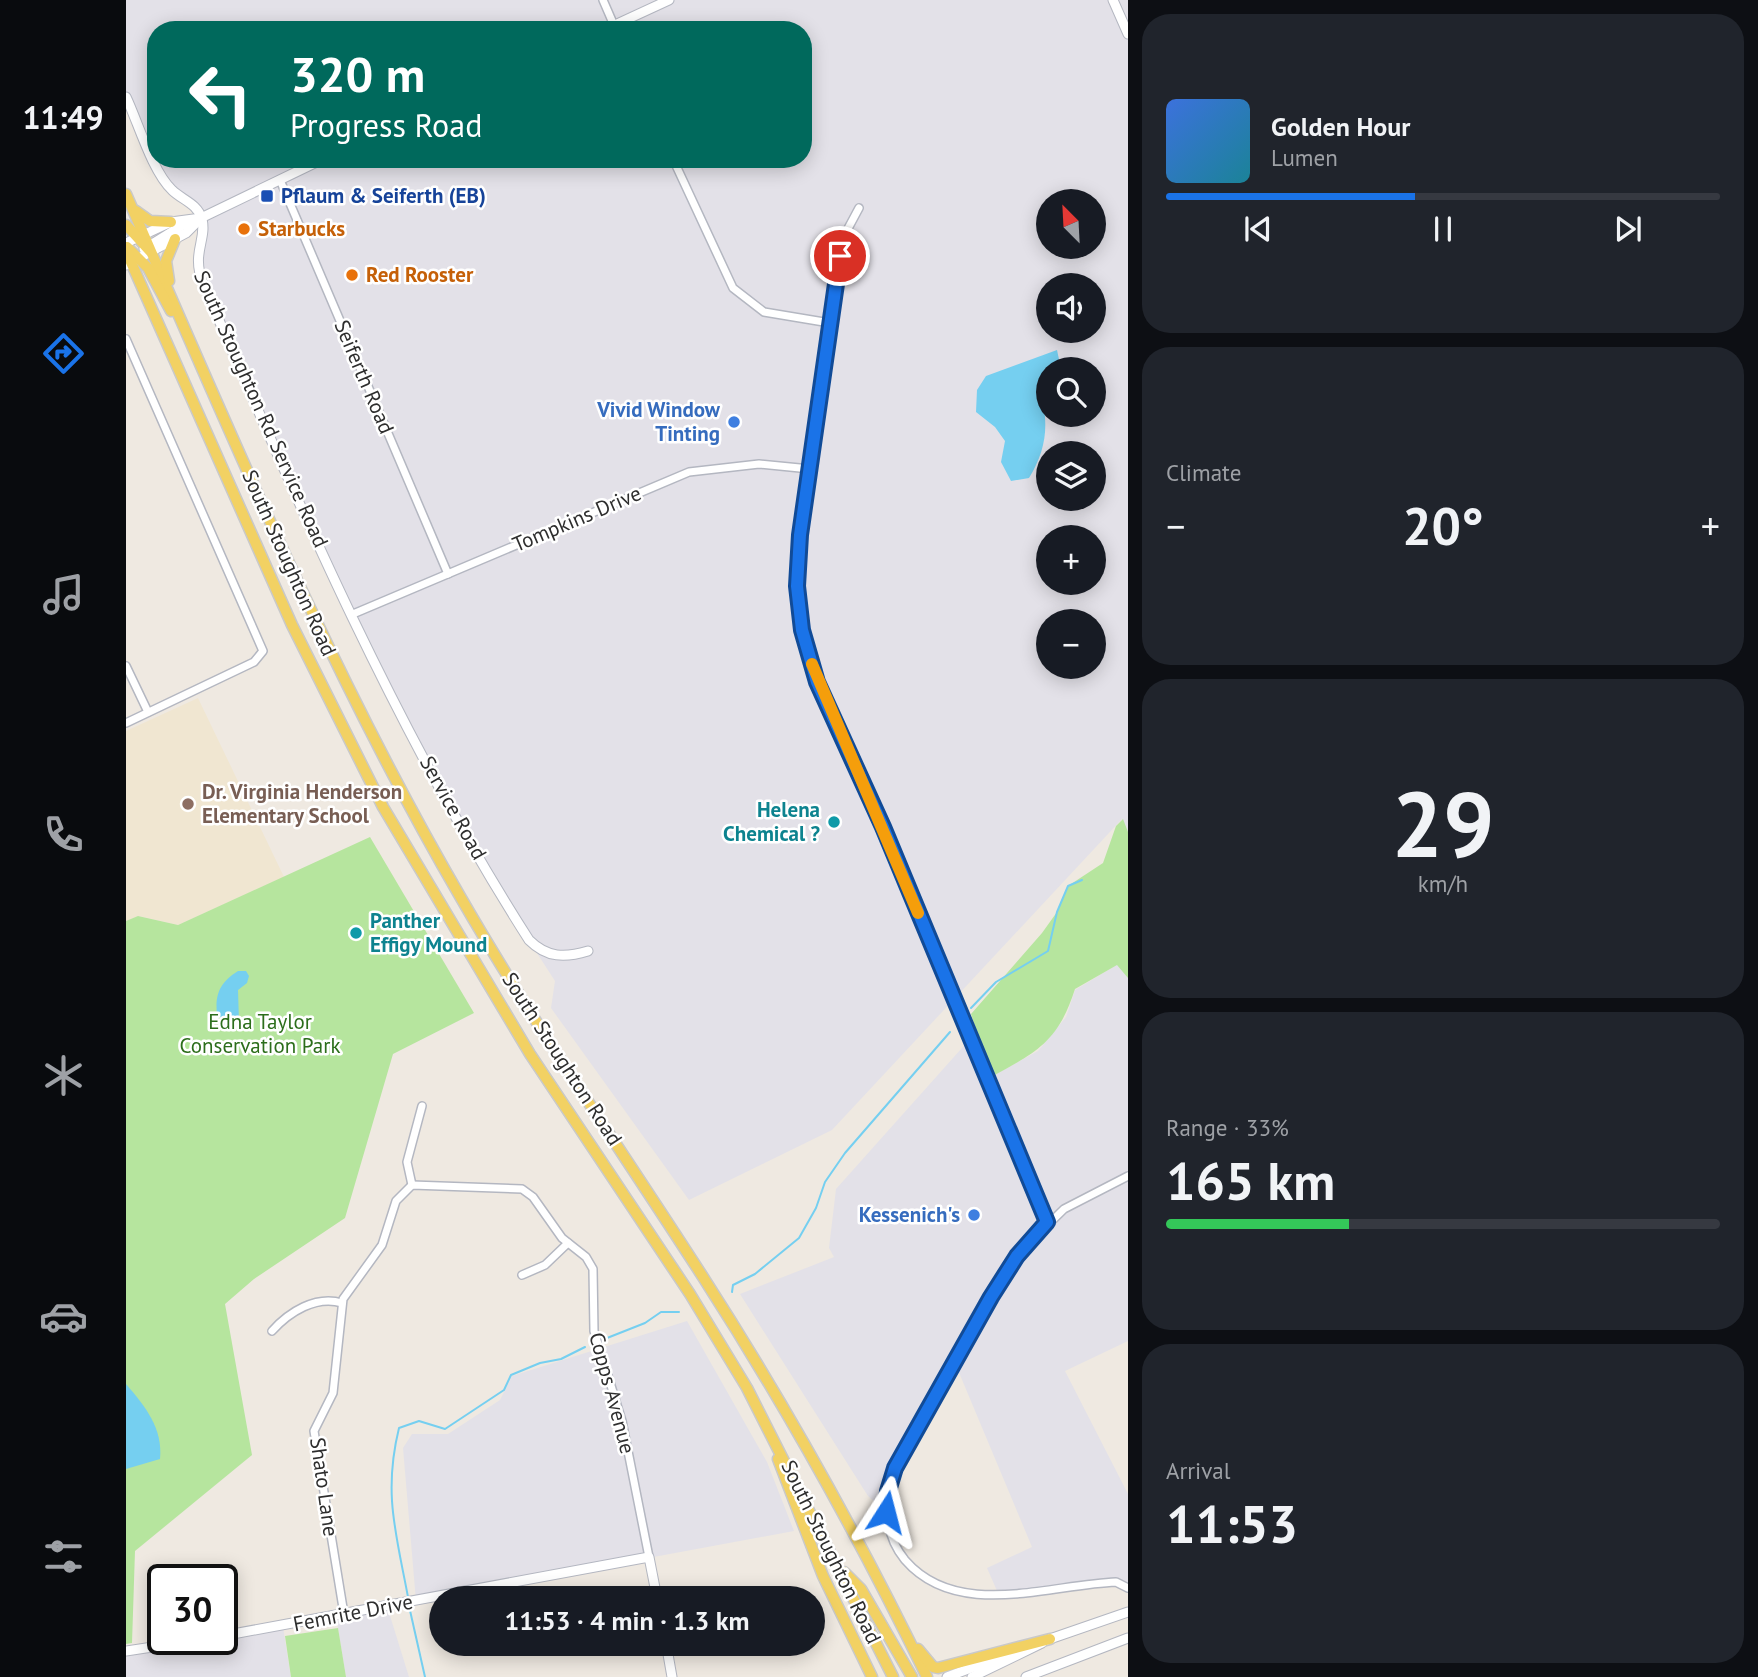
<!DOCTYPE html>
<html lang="en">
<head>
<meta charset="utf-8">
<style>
	:root { --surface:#171b24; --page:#20242c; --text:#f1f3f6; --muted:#9ea1a6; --line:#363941; --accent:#1a73e8 }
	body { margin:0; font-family:"PT Sans",sans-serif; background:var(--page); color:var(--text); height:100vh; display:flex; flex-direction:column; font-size:26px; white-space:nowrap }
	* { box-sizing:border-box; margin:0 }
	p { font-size:23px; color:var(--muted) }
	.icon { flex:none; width:38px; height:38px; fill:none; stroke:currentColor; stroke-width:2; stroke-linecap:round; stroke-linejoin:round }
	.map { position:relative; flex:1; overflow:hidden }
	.sheet { display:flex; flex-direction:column; gap:14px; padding:14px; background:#0d0f14; width:630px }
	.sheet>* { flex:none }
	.banner { position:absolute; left:21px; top:21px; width:665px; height:147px; border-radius:28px; box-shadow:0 4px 18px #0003; background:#00695c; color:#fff; overflow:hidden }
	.needle { width:46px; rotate:336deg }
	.controls { position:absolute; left:910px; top:189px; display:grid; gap:14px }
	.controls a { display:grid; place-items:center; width:70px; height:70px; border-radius:50%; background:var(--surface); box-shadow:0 4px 18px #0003; font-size:35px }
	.speed { position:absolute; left:21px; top:1564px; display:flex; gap:14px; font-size:35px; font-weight:700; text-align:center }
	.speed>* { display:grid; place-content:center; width:91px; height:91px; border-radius:50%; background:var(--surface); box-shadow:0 4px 18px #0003; line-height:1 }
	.speed .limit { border:4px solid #111; border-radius:10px; background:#fff; color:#111 }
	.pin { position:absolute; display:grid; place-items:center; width:60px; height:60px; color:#fff; margin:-30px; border:4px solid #fff; border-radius:50%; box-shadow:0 2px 7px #0007 }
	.me { position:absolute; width:77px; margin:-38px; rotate:9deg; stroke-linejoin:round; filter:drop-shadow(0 0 5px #0008) }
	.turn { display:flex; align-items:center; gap:24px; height:147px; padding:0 28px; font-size:32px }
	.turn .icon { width:91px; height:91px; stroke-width:2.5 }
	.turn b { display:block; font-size:49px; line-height:60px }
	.big { font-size:52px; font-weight:600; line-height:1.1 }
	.sheet .tile { flex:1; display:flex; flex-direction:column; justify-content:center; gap:10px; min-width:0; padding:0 24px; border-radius:28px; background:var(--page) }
	.sheet .dial { align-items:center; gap:0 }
	.dial b { font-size:91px; line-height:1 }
	.song { display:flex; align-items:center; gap:21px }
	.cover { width:84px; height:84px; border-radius:10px; background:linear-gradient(135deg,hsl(220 70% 55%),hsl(190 70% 35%)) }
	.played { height:7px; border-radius:4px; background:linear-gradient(90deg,var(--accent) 45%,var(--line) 45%) }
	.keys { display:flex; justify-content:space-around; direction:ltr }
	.heat { display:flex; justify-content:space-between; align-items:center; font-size:38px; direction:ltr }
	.charge { height:10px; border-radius:5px; background:linear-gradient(90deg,#34c759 33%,var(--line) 0) }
	.trip { position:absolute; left:303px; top:1586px; width:396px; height:70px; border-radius:35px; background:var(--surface); box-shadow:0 4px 18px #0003; font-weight:600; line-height:70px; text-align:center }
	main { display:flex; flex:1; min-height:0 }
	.dock { display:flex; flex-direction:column; width:126px; justify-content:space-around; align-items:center; background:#090b0e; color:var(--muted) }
	.dock .icon { width:49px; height:49px }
	.dock .current { color:var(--accent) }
	.dock b { font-size:32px; color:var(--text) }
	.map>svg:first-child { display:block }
	.industrial { fill:#e3e1e8; fill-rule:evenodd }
	.education { fill:#f0e6d1 }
	.green { fill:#b6e59e }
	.water { fill:#75cff0 }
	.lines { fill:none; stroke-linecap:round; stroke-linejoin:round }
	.stream { stroke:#75cff0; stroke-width:2 }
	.minor-casing { stroke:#b4b7c1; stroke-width:10 }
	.tertiary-casing { stroke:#b4b7c1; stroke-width:11 }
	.primary-casing { stroke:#c9c9c9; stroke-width:13 }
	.minor { stroke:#fff; stroke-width:7 }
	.tertiary { stroke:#fff; stroke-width:9 }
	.primary { stroke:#f2d163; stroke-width:10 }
	.route-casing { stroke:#114b97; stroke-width:18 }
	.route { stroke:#1a73e8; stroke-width:12 }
	.slow { stroke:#f59e0b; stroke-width:12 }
	.transit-dot { fill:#1a4fb4; stroke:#fff; stroke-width:2.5 }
	.food-dot { fill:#e8710a; stroke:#fff; stroke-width:2.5 }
	.shop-dot { fill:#3f7fe0; stroke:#fff; stroke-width:2.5 }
	.education-dot { fill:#8d6e63; stroke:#fff; stroke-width:2.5 }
	.culture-dot { fill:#0f9aa8; stroke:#fff; stroke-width:2.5 }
	.labels { text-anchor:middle; stroke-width:5; stroke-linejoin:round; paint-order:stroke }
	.transit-label { font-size:21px; font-weight:bold; fill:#164399; stroke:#fff; text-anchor:start }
	.food-label { font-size:21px; font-weight:bold; fill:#c56008; stroke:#fff; text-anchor:start }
	.street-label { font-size:21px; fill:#2e2e2e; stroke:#fff }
	.shop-label { font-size:21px; font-weight:bold; fill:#366cbe; stroke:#fff; text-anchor:end }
	.education-label { font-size:21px; font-weight:bold; fill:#785e54; stroke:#fff; text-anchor:start }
	.culture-label { font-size:21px; font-weight:bold; fill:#0d838f; stroke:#fff; text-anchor:end }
	.park-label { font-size:21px; fill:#2c6e1b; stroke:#fff }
</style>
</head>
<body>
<main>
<nav class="dock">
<b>11:49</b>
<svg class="icon current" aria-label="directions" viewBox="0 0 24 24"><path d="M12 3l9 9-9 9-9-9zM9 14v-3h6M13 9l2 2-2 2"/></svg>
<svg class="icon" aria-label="music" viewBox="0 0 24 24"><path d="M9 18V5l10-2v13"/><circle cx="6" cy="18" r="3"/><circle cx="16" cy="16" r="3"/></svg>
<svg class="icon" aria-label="phone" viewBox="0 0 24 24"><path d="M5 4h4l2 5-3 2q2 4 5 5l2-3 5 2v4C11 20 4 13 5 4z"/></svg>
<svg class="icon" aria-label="climate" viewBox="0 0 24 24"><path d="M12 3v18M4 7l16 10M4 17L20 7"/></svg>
<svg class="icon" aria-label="car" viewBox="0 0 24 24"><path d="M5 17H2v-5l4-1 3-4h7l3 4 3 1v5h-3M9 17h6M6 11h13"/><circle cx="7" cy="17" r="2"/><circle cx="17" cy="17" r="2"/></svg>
<svg class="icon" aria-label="filters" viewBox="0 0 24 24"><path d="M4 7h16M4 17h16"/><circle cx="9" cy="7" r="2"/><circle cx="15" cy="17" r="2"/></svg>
</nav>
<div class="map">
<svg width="1002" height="1677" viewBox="0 0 1002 1677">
	<rect width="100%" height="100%" fill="#efe9e1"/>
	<g class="industrial">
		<path d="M 0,0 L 1002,0 L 1002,832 L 996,819 L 706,1130 L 563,1200 L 425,1008 L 429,981 L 356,868 L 270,703 L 218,598 L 82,295 L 71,261 L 77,225 L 74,215 L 66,203 L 39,181 L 0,97 ZM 30,30 L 677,30 L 677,159 L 30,159 ZM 922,201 L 968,201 L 968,247 L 922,247 ZM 922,285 L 968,285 L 968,331 L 922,331 ZM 922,369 L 968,369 L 968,415 L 922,415 ZM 922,453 L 968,453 L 968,499 L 922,499 ZM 922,537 L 968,537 L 968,583 L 922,583 ZM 922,621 L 968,621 L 968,667 L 922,667 Z"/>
		<path d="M 992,964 L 1002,978 L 1002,1341 L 939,1371 L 1002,1494 L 1002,1588 L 999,1584 L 872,1593 L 861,1568 L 906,1547 L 829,1363 L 769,1468 L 760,1512 L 742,1496 L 614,1294 L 708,1257 L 703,1248 L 710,1189 L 844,1039 L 861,1079 L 912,1051 L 940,1017 L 949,990 Z"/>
		<path d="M 561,1321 L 641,1462 L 668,1531 L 290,1601 L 277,1448 L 286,1434 L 322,1434 L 374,1400 L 386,1376 Z"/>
		<path d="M 261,1606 L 283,1677 L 220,1677 L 210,1616 Z"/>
		<path d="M 157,1627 L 165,1677 L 0,1677 L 0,1651 L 72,1640 L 96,1640 Z"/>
	</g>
	<path class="education" d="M 72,698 L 158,877 L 52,925 L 13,916 L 0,921 L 0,731 Z"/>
	<g class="green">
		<path d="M 997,819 L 1002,832 L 1002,978 L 991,965 L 949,989 C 932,1042 911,1052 865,1077 L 845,1014 L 916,933 L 931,912 L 942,886 L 977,863 L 990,826 Z"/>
		<path d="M 244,837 L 348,1013 L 267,1054 L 219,1218 L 128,1279 L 99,1304 L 126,1455 L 9,1551 L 6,1643 L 0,1644 L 0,921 L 12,916 L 52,925 Z"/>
		<path d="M 212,1628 L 220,1677 L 165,1677 L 159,1636 Z"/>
	</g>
	<g class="water">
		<path d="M 931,350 L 934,364 L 932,369 L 922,369 L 922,390 L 916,398 C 923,428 919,452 903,478 L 885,481 L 875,462 L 879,441 L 869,427 L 850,412 L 851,390 L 860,376 Z"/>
		<path d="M 112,971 L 120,971 L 123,976 L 121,983 L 112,990 L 113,1022 L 101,1022 L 91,1015 C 89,995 93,983 112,971 Z"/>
		<path d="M 0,1384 C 19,1406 37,1428 34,1459 L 0,1469 Z"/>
	</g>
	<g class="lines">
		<g class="stream">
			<path d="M 845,1008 L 870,982 L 922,951 L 931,912 L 942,886 L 956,880"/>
			<path d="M 606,1292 L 607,1285 L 629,1274 L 673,1238 L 690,1208 L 699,1182 L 719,1153 L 824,1032"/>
			<path d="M 476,1340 L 519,1323 L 535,1312 L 553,1312"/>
			<path d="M 282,1597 C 270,1533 257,1493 273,1428 L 293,1421 L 319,1429 L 378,1390 L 385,1375 L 414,1363 L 435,1359 L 459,1347"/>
			<path d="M 283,1606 L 299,1677"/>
		</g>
		<g class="minor-casing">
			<g id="minor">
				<path d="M 477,0 L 490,30"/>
				<path d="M 547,159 L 607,288 L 638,312 L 704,323"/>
				<path d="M 154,180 L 322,574"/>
				<path d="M 733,208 L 718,236 L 674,535 L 672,586 L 676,630 L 691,682 L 757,827 L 921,1222"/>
				<path d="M 0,339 L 137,651 L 128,662 L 0,723"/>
				<path d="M 227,614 L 563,472 L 633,464 L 684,469"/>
				<path d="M 0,666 L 22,712"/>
				<path d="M 1002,1176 L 938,1209 L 897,1249 L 865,1297 L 769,1468 C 759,1500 756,1532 779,1560 C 831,1620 921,1585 990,1582 L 1002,1588"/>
				<path d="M 286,1185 L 281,1162 L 296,1106"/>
				<path d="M 396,1275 L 419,1265 L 442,1243"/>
				<path d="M 146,1331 C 163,1312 190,1295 216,1303"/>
				<path d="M 218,1614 L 188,1431 L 207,1393 L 217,1299 L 256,1245 L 270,1201 L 286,1185 L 396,1189 L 407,1197 L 436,1238 L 460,1257 L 467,1269 L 468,1331 L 496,1421 L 523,1557"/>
			</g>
		</g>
		<g class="tertiary-casing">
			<g id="tertiary">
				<path d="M 987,0 L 1002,34"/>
				<path d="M 478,30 L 543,0"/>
				<path d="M 0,97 C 12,122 26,171 46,190 C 56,200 71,203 76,219 C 81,240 65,253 77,283 C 171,503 274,739 403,940 C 421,958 439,958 462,951"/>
				<path d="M 0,243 L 45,222 L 75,218 L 197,159"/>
				<path d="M 18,249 L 60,223"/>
				<path d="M 0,265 L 60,233 L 75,218"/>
				<path d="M 96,1636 L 523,1557 L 531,1598"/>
				<path d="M 918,1641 L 1002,1612"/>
				<path d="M 540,1643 L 546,1677"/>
				<path d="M 0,1651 L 72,1640"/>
				<path d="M 821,1677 L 885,1653"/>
				<path d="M 846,1677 L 916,1643"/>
				<path d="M 900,1677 L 1002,1638"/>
			</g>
		</g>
		<g class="primary-casing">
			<g id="primary">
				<path d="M 0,194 C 104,432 204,673 335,898 C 410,1028 496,1151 577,1277 C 660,1406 734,1539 801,1677"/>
				<path d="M 10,211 L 24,221 L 45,222"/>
				<path d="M 0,225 L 24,251"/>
				<path d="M 1,247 L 22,268 L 45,311"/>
				<path d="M 0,251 L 166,625 L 257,807 L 404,1054 L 564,1294 L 621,1388 L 767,1677"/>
				<path d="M 43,281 L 40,261 L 49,239"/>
				<path d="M 652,1459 L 697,1576 L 746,1677"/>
				<path d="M 718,1572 L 735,1589 L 786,1677"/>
				<path d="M 792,1649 L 807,1667 L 812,1668 L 924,1639"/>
			</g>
		</g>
		<use href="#minor" class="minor"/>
		<use href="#tertiary" class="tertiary"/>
		<use href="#primary" class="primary"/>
	</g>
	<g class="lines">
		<g class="route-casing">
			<path id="route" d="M 714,256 L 674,535 L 671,586 L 676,630 L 691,682 L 757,827 L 921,1222 L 891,1256 L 865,1297 L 769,1468 L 762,1491 L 760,1512"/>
		</g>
		<use href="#route" class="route"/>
		<path class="slow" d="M 686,664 L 792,913"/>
	</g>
	<rect class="transit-dot" x="134" y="189" width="14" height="14" rx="3.5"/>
	<g class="food-dot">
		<circle cx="118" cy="229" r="7"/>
		<circle cx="226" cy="275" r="7"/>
	</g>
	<g class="shop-dot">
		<circle cx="608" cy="422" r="7"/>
		<circle cx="848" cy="1215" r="7"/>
	</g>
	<circle class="education-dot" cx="62" cy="804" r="7"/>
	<g class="culture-dot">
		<circle cx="708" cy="822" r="7"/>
		<circle cx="230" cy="933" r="7"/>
	</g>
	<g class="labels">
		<g class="transit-label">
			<text x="155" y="203">Pflaum &amp; Seiferth (EB)</text>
		</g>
		<g class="food-label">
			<text x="132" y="236">Starbucks</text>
			<text x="240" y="282">Red Rooster</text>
		</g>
		<g class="street-label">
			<text transform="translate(238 377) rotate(67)" y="7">Seiferth Road</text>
			<text transform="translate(135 409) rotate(66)" y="7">South Stoughton Rd Service Road</text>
			<text transform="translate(451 519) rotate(-23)" y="7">Tompkins Drive</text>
			<text transform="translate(163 563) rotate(66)" y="7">South Stoughton Road</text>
			<text transform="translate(327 808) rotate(61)" y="7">Service Road</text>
			<text transform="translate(436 1059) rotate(57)" y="7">South Stoughton Road</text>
			<text transform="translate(486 1393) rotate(75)" y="7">Copps Avenue</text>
			<text transform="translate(198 1487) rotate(82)" y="7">Shato Lane</text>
			<text transform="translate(705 1552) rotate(64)" y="7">South Stoughton Road</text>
			<text transform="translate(227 1613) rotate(-11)" y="7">Femrite Drive</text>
		</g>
		<g class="shop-label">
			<text x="594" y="417">Vivid Window<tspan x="594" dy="24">Tinting</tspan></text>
			<text x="834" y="1222">Kessenich's</text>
		</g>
		<g class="education-label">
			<text x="76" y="799">Dr. Virginia Henderson<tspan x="76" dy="24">Elementary School</tspan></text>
		</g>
		<g class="culture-label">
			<text x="694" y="817">Helena<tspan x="694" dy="24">Chemical ?</tspan></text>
			<text x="244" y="928" text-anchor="start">Panther<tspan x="244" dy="24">Effigy Mound</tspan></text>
		</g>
		<g class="park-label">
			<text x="134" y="1029">Edna Taylor<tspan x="134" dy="24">Conservation Park</tspan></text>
		</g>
	</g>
</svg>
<div class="controls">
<a><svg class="needle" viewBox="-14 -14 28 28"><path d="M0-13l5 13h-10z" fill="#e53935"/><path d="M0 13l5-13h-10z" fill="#9ea1a6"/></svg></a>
<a><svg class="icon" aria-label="sound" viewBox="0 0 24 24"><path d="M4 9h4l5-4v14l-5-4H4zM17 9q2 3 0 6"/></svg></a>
<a><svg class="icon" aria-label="search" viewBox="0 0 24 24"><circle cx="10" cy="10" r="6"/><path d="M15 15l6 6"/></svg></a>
<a><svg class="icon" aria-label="layers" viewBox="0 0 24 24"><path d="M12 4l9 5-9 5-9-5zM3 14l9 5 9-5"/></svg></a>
<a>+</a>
<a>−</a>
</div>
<div class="speed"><div class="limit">30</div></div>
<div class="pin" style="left:714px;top:256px;background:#d93025"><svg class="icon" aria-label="arrive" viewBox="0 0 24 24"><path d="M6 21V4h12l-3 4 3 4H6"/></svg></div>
<svg class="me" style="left:760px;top:1512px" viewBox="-20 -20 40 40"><path d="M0-17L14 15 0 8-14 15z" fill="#1a73e8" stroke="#fff" stroke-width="4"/></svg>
<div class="trip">11:53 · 4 min · 1.3 km</div>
<div class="banner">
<div class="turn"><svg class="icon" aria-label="left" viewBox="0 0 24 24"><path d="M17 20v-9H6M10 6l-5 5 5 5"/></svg><div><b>320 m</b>Progress Road</div></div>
</div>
</div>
<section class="sheet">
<div class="tile">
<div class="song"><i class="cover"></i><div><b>Golden Hour</b><p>Lumen</p></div></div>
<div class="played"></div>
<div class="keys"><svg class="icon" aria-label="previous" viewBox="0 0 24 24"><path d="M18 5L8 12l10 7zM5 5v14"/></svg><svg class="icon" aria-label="pause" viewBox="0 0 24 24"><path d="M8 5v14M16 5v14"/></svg><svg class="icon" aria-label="next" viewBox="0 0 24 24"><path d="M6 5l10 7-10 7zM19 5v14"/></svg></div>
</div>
<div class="tile"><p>Climate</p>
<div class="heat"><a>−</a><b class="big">20°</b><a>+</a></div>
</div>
<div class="tile dial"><b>29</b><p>km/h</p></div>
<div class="tile"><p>Range · 33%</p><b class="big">165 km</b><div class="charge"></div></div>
<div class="tile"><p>Arrival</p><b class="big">11:53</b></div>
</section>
</main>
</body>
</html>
